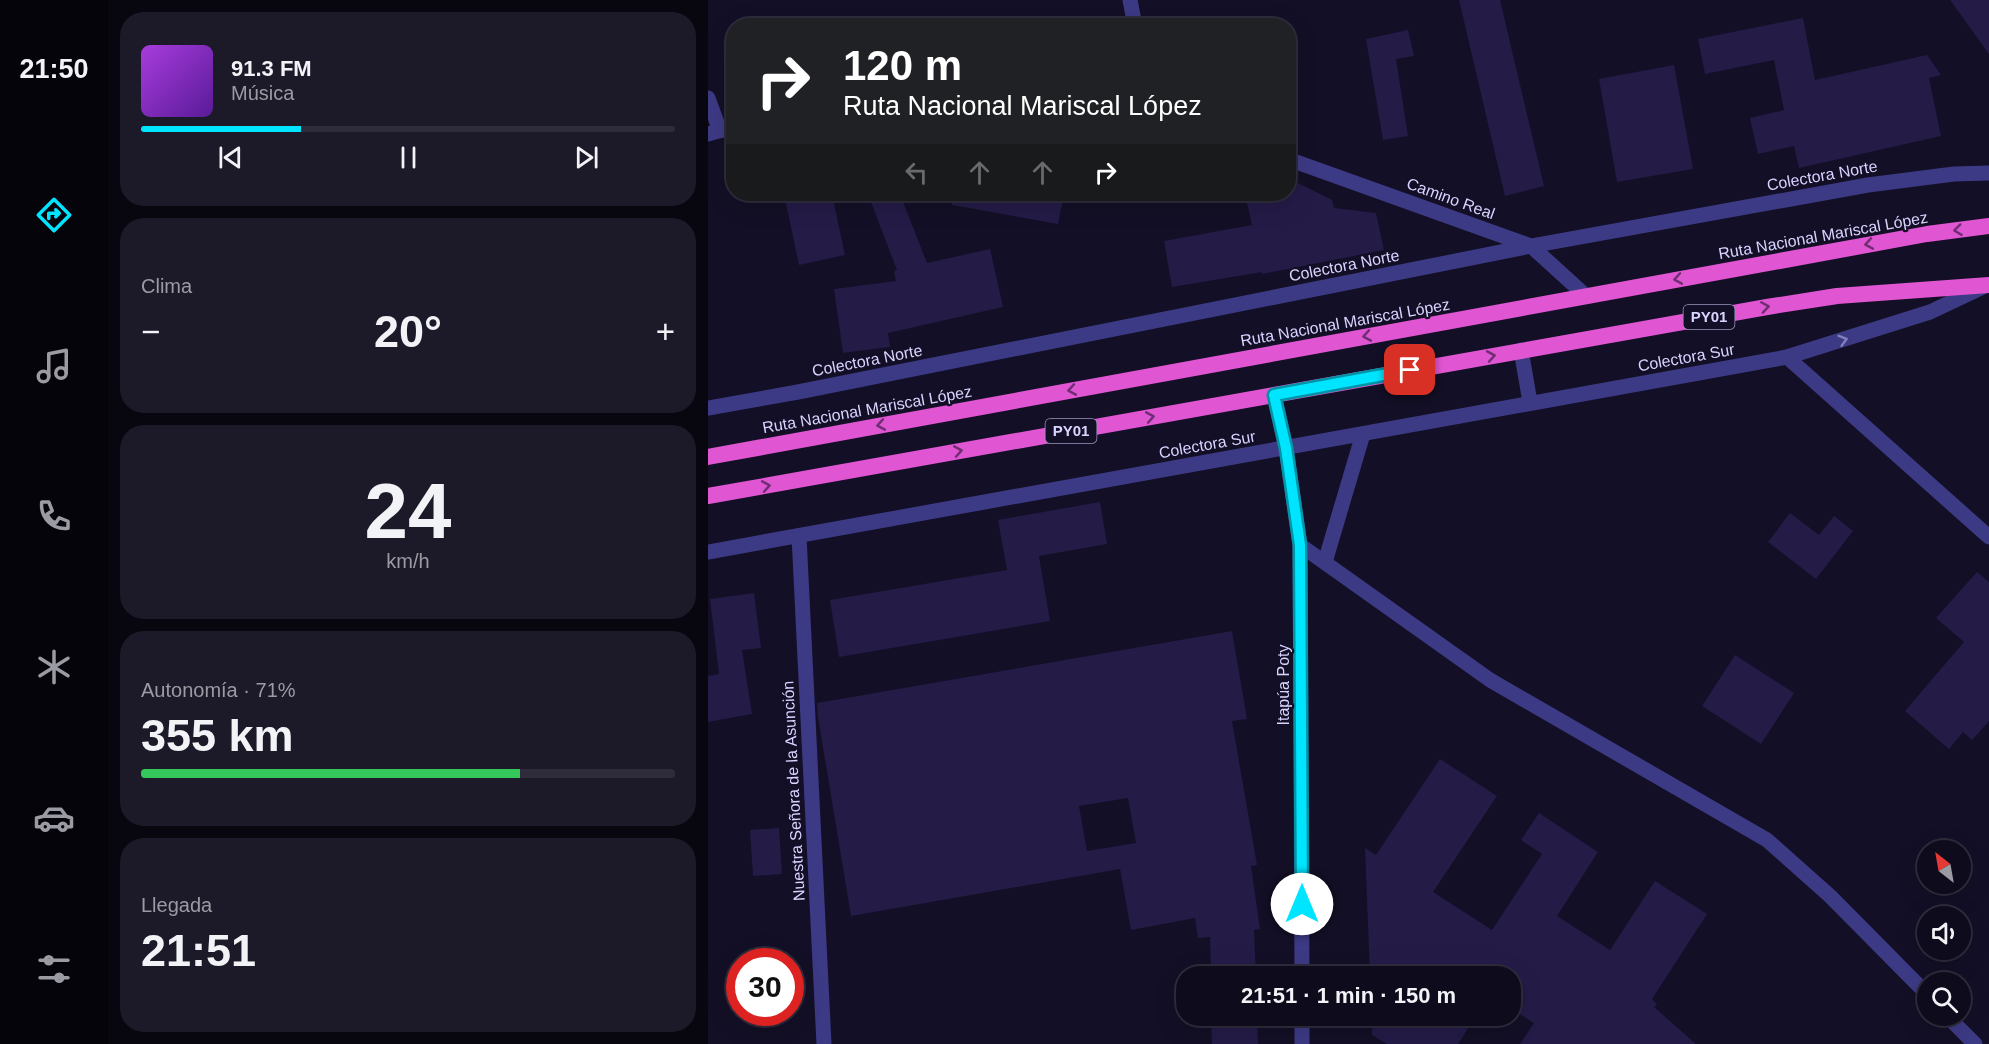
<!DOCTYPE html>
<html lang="es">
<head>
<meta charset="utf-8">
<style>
	:root { --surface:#0e0b1c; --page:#1c1929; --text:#f1f3f6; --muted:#9b9ba3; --line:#2e2b3b; --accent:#00e5ff }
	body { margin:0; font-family:Helvetica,sans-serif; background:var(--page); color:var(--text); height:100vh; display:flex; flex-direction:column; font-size:22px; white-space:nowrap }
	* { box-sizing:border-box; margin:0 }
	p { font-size:20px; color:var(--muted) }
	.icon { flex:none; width:33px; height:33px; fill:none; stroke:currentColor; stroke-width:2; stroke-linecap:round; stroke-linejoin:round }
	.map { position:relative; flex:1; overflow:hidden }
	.sheet { display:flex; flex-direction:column; gap:12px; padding:12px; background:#08060f; width:600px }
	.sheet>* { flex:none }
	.top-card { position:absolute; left:18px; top:18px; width:570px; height:183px; border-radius:24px; box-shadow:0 6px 24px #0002,0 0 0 2px var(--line); background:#202124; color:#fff; overflow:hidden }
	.needle { width:39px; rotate:329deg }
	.buttons { position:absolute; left:1209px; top:840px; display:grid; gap:12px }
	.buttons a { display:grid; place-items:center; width:54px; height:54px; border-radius:50%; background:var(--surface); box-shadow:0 6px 24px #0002,0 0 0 2px var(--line); font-size:30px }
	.speed { position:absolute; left:18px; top:948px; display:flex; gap:12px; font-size:30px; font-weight:700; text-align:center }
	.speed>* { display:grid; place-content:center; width:78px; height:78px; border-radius:50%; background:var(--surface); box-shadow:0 6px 24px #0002,0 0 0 2px var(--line); line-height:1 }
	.speed .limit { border:9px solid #d22; background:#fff; color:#111 }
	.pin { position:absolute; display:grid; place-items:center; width:51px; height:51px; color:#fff; margin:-26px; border-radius:12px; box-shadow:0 3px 9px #0006 }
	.me { position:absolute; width:66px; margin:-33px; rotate:0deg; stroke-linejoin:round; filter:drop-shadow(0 0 4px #0008) }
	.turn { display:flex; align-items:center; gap:21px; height:126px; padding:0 18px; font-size:27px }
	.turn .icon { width:78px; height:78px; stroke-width:2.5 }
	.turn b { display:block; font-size:42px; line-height:51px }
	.lanes { display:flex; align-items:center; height:57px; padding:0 18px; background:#0003; justify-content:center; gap:30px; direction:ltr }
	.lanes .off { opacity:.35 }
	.big { font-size:45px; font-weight:700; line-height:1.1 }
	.sheet .tile { flex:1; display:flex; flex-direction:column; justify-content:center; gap:9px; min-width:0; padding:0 21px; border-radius:24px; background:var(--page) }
	.sheet .dial { align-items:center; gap:0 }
	.dial b { font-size:78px; line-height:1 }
	.song { display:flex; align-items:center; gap:18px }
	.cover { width:72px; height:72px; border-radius:9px; background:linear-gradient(135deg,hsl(280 70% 55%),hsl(270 70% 35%)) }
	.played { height:6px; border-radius:3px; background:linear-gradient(90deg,var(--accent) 30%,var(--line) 30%) }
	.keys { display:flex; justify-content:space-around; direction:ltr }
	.heat { display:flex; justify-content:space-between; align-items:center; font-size:33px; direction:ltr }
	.charge { height:9px; border-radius:4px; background:linear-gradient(90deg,#34c759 71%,var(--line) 0) }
	.trip { position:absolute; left:468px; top:966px; width:345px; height:60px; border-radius:24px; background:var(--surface); box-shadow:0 6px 24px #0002,0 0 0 2px var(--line); font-weight:700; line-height:60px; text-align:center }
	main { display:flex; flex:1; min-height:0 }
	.tab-bar { display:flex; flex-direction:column; width:108px; justify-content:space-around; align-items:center; background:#06040b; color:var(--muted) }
	.tab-bar .icon { width:42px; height:42px }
	.tab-bar .current { color:var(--accent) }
	.tab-bar b { font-size:27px; color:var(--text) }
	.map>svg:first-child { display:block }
	.building { fill:#241b47; fill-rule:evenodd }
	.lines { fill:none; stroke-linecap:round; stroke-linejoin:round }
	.minor { stroke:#3d3a85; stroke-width:15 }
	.trunk { stroke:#e055d1; stroke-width:16 }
	.oneway { stroke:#6f2e73 }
	.oneway2 { stroke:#837fbc }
	.route-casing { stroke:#0095a6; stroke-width:15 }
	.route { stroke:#00e5ff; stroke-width:10 }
	.labels { text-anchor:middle; stroke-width:4.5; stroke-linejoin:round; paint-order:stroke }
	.shield { fill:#130f26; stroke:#9e99be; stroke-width:1.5 }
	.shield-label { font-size:15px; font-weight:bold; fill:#d9d4ff }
	.street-label { font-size:16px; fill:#d9d4ff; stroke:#130f26 }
</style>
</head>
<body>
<main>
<nav class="tab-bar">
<b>21:50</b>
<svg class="icon current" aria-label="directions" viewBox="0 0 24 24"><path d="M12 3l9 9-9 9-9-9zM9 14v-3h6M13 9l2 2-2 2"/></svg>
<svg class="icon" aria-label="music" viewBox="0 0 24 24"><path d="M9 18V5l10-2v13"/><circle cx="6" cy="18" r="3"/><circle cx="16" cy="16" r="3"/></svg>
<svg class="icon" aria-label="phone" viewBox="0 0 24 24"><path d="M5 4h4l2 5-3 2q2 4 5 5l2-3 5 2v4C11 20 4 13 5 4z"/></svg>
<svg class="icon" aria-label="climate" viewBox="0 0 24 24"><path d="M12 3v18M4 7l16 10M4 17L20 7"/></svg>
<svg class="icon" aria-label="car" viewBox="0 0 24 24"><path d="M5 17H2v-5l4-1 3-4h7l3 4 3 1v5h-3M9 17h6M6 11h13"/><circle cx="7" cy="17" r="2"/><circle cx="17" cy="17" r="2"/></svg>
<svg class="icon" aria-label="filters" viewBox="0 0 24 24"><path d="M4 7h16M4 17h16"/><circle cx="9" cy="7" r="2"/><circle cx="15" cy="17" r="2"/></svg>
</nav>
<section class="sheet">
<div class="tile">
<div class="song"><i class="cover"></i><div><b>91.3 FM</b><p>Música</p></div></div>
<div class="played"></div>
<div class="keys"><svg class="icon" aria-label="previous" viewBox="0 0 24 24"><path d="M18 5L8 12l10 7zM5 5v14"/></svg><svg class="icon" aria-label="pause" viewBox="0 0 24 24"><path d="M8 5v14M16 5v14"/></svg><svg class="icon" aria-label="next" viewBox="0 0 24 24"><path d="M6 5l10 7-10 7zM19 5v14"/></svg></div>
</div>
<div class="tile"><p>Clima</p>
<div class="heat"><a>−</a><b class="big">20°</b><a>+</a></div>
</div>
<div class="tile dial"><b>24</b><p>km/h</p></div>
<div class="tile"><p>Autonomía · 71%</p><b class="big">355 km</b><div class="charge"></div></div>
<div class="tile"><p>Llegada</p><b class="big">21:51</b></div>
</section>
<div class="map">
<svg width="1281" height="1044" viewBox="0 0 1281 1044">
	<rect width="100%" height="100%" fill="#130f26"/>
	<g class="building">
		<path d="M 751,0 L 792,0 L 836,186 L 797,196 Z"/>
		<path d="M 1242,0 L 1281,0 L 1281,54 Z"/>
		<path d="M 1095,18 L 1107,80 L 1219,55 L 1233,75 L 1221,78 L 1233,136 L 1091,168 L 1086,146 L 1050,154 L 1042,118 L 1076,110 L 1066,60 L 997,74 L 990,39 Z"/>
		<path d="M 700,30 L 706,56 L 688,59 L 700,136 L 675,140 L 658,39 Z"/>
		<path d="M 966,65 L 985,169 L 909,182 L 891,79 Z"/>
		<path d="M 580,178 L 624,200 L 626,208 L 668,213 L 676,250 L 554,274 L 554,272 L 464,287 L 456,241 L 544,225 L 539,203 L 580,194 Z"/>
		<path d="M 76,194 L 124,194 L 137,255 L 91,265 Z"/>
		<path d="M 160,194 L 192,194 L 219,263 L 282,249 L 295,307 L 180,333 L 182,347 L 135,353 L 126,289 L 188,281 L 186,271 L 189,270 Z"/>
		<path d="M 245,194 L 356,194 L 350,224 L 244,205 Z"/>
		<path d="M 392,502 L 399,544 L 331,556 L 342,621 L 131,657 L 122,600 L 299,570 L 290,520 Z"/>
		<path d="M 1082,513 L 1111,535 L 1126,516 L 1145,531 L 1108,579 L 1060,542 Z"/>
		<path d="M 1269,572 L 1281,582 L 1281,721 L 1264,740 L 1255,732 L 1241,749 L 1197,711 L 1256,642 L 1228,618 Z"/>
		<path d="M 46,593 L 53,648 L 34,650 L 44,714 L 0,722 L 0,676 L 11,674 L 2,599 Z"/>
		<path d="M 524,631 L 539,719 L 524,721 L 549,865 L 543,866 L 552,929 L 546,930 L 548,976 L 503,976 L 502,937 L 490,938 L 487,918 L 423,930 L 412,869 L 143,916 L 110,717 L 109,703 ZM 420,798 L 428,843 L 379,851 L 371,806 Z"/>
		<path d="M 1027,655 L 1086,693 L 1053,744 L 994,706 Z"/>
		<path d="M 732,759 L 789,796 L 725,892 L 784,930 L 834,854 L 813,840 L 831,813 L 890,852 L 849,916 L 902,950 L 947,881 L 999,914 L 944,999 L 949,1004 L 946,1007 L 988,1044 L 812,1044 L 826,1023 L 802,1008 L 802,976 L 662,976 L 657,848 L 668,855 Z"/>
		<path d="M 71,828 L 74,874 L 45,876 L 42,830 Z"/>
		<path d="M 503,1016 L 549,1016 L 550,1044 L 504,1044 Z"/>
		<path d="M 664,1016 L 768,1016 L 750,1044 L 679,1044 L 664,1035 Z"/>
	</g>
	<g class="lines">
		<g class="minor">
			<path d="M 422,0 L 427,26"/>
			<path d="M 0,98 L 12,131"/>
			<path d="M 0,134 L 26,126"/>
			<path d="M 580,159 L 823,246 L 878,296"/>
			<path d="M 813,350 L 822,402"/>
			<path d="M 1079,357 L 1281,537"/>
			<path d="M 566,395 L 578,448 L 592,545 L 594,976"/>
			<path d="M 0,408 L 90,392 L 823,246 L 1160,185 L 1246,174 L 1281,173"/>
			<path d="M 91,536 L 116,1044"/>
			<path d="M 592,545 L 782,680 L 1059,840 L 1122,896 L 1220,995"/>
			<path d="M 0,552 L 1079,357 L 1222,312 L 1275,287"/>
			<path d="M 617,562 L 655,434"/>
			<path d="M 594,1016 L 594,1044"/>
			<path d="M 1239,1016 L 1267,1044"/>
		</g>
		<g class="trunk">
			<path d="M 0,457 L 1219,234 L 1281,226"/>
			<path d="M 0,496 L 1059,307 L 1129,296 L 1281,285"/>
		</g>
	</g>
	<defs><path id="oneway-chevron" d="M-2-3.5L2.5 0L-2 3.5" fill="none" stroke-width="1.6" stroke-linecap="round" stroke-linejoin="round" transform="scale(1.5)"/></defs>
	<g class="oneway">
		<use href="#oneway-chevron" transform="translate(1250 230) rotate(173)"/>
		<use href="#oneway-chevron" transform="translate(1161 244) rotate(170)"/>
		<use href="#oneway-chevron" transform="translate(970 279) rotate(170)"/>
		<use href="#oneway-chevron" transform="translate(1057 307) rotate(-9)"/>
		<use href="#oneway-chevron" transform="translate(659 336) rotate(170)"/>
		<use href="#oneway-chevron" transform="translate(783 356) rotate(-10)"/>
		<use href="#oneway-chevron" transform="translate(364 390) rotate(170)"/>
		<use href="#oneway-chevron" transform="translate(442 417) rotate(-10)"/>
		<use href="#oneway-chevron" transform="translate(173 425) rotate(170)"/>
		<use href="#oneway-chevron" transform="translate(250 451) rotate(-10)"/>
		<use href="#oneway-chevron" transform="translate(58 486) rotate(-10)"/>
	</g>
	<use class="oneway2" href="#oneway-chevron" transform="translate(1135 340) rotate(-16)"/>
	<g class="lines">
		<g class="route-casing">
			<path id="route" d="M 594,904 L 592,545 L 578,448 L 566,395 L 702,370"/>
		</g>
		<use href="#route" class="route"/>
	</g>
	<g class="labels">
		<g class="shield">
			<rect x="975.5" y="305" width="51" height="24" rx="4.5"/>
			<rect x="337.5" y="419" width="51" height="24" rx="4.5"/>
		</g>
		<g class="shield-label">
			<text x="1001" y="322">PY01</text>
			<text x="363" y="436">PY01</text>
		</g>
		<g class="street-label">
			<text transform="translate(1114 175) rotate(-10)" y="6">Colectora Norte</text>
			<text transform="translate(743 198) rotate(20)" y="6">Camino Real</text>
			<text transform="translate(1115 235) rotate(-10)" y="6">Ruta Nacional Mariscal López</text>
			<text transform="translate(636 265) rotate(-11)" y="6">Colectora Norte</text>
			<text transform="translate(637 322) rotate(-10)" y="6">Ruta Nacional Mariscal López</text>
			<text transform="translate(978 357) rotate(-10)" y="6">Colectora Sur</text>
			<text transform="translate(159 360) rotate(-11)" y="6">Colectora Norte</text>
			<text transform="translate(159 409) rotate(-10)" y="6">Ruta Nacional Mariscal López</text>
			<text transform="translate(499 444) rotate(-10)" y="6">Colectora Sur</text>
			<text transform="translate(575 685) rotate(-90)" y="6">Itapúa Poty</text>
			<text transform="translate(85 791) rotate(-93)" y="6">Nuestra Señora de la Asunción</text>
		</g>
	</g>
</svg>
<div class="buttons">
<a><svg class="needle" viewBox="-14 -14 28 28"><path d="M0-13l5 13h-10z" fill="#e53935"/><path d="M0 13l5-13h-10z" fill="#9b9ba3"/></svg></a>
<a><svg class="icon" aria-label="sound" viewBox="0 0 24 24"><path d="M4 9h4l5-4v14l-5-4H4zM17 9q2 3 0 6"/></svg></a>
<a><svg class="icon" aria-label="search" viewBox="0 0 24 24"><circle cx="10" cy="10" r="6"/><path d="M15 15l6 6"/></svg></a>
</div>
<div class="speed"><div class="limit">30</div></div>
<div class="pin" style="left:702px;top:370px;background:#d93025"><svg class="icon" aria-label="arrive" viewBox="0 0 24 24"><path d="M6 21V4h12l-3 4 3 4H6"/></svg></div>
<svg class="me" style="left:594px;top:904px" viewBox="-20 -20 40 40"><circle r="19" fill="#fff"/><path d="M0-13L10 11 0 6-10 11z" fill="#00e5ff"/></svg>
<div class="trip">21:51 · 1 min · 150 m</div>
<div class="top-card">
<div class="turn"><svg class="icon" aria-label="right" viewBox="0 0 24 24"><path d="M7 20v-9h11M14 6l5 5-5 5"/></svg><div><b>120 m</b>Ruta Nacional Mariscal López</div></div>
<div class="lanes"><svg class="icon off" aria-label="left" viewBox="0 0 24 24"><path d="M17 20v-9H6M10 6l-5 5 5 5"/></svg><svg class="icon off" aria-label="ahead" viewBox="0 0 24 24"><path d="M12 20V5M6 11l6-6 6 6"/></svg><svg class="icon off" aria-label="ahead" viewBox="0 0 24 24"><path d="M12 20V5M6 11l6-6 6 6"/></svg><svg class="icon" aria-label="right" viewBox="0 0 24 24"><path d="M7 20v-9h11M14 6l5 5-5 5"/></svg></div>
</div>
</div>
</main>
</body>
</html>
